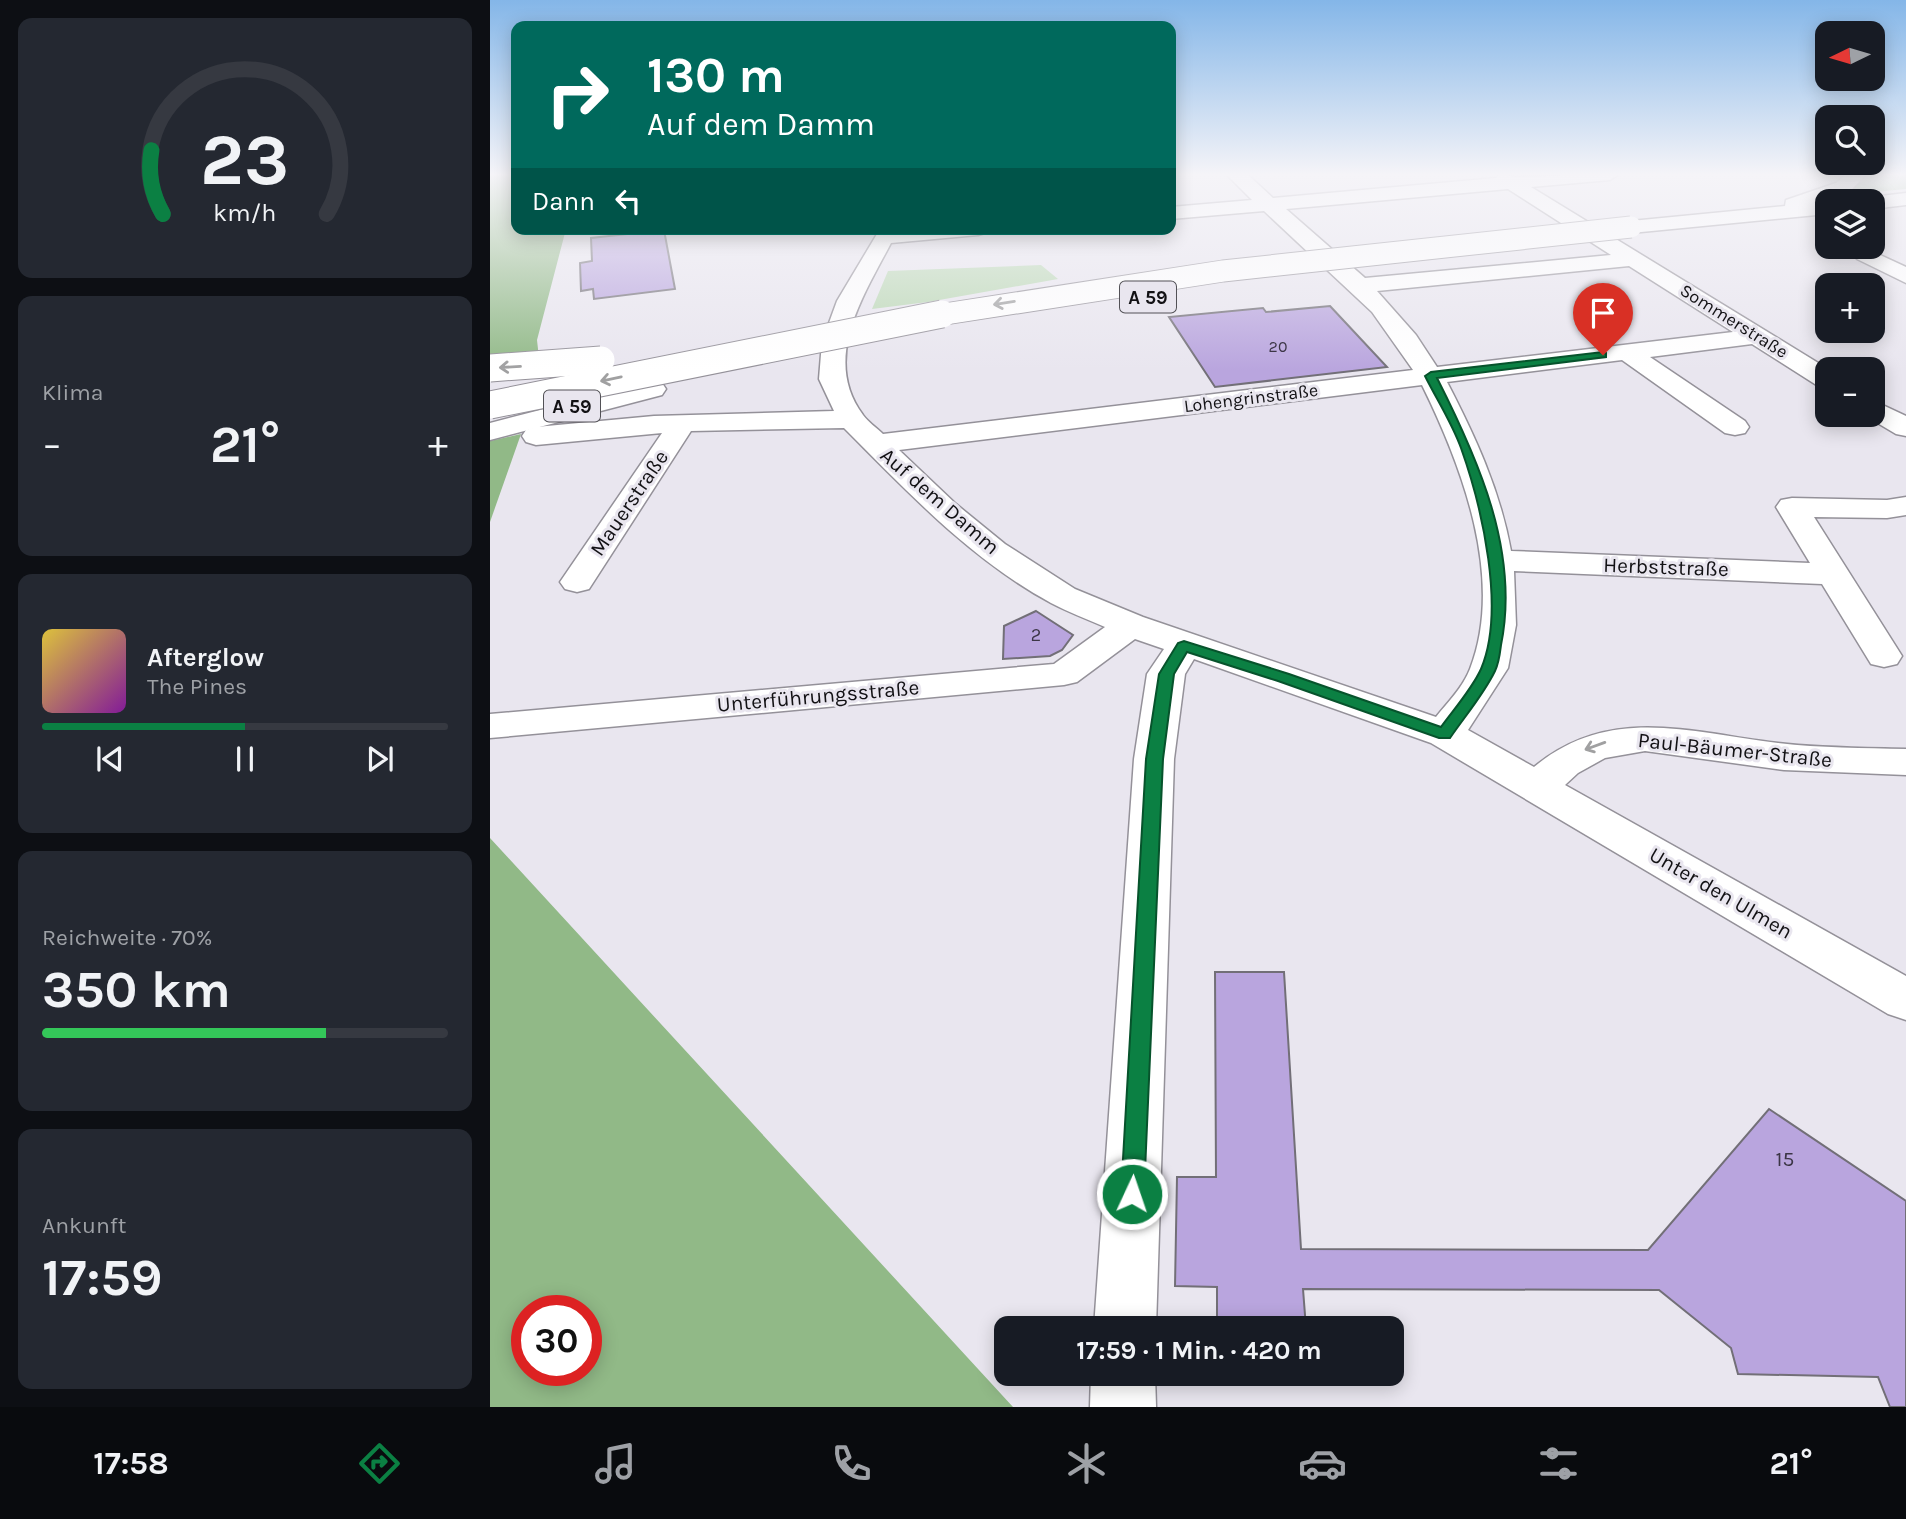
<!DOCTYPE html>
<html lang="de">
<head>
<meta charset="utf-8">
<style>
	:root { --surface:#171b24; --page:#242831; --text:#f1f3f6; --muted:#9ea1a6; --line:#363941; --accent:#0b8043 }
	body { margin:0; font-family:Karla,sans-serif; background:var(--page); color:var(--text); height:100vh; display:flex; flex-direction:column; font-size:26px; white-space:nowrap }
	* { box-sizing:border-box; margin:0 }
	p { font-size:23px; color:var(--muted) }
	.icon { flex:none; width:38px; height:38px; fill:none; stroke:currentColor; stroke-width:2; stroke-linecap:round; stroke-linejoin:round }
	.map { position:relative; flex:1; overflow:hidden }
	.side { display:flex; flex-direction:column; gap:18px; padding:18px; background:#0d0f14; width:490px }
	.side>* { flex:none }
	.guide { position:absolute; left:21px; top:21px; width:665px; height:214px; border-radius:14px; box-shadow:0 4px 18px #0003; background:#00695c; color:#fff; overflow:hidden }
	.needle { width:46px; rotate:265deg }
	.fabs { position:absolute; left:1325px; top:21px; display:grid; gap:14px }
	.fabs a { display:grid; place-items:center; width:70px; height:70px; border-radius:14px; background:var(--surface); box-shadow:0 4px 18px #0003; font-size:35px }
	.speed { position:absolute; left:21px; top:1295px; display:flex; gap:14px; font-size:35px; font-weight:700; text-align:center }
	.speed>* { display:grid; place-content:center; width:91px; height:91px; border-radius:50%; background:var(--surface); box-shadow:0 4px 18px #0003; line-height:1 }
	.speed .limit { border:10px solid #d22; background:#fff; color:#111 }
	.pin { position:absolute; display:grid; place-items:center; width:60px; height:60px; color:#fff; margin:-72px -30px; border-radius:50% 50% 50% 0; rotate:-45deg; box-shadow:0 0 7px #0007 }
	.pin .icon { rotate:45deg }
	.me { position:absolute; width:77px; margin:-38px; rotate:3deg; stroke-linejoin:round; filter:drop-shadow(0 0 5px #0008) }
	.turn { display:flex; align-items:center; gap:24px; height:147px; padding:0 21px; font-size:32px }
	.turn .icon { width:91px; height:91px; stroke-width:2.5 }
	.turn b { display:block; font-size:49px; line-height:60px }
	.then { display:flex; align-items:center; height:66px; padding:0 21px; background:#0003; gap:14px; font-size:26px }
	.big { font-size:52px; font-weight:700; line-height:1.1 }
	.side .widget { flex:1; display:flex; flex-direction:column; justify-content:center; gap:10px; min-width:0; padding:0 24px; border-radius:14px; background:var(--page) }
	.side .dial { align-items:center; gap:0 }
	.dial svg { height:182px; overflow:visible; fill:none; stroke:var(--line); stroke-width:7; stroke-linecap:round; text-anchor:middle }
	.dial text { fill:var(--text); stroke:none }
	.song { display:flex; align-items:center; gap:21px }
	.cover { width:84px; height:84px; border-radius:10px; background:linear-gradient(135deg,hsl(50 70% 55%),hsl(290 70% 35%)) }
	.played { height:7px; border-radius:4px; background:linear-gradient(90deg,var(--accent) 50%,var(--line) 50%) }
	.keys { display:flex; justify-content:space-around; direction:ltr }
	.heat { display:flex; justify-content:space-between; align-items:center; font-size:38px; direction:ltr }
	.charge { height:10px; border-radius:5px; background:linear-gradient(90deg,#34c759 70%,var(--line) 0) }
	.trip { position:absolute; left:504px; top:1316px; width:410px; height:70px; border-radius:14px; background:var(--surface); box-shadow:0 4px 18px #0003; font-weight:700; line-height:70px; text-align:center }
	.menu { display:flex; height:112px; justify-content:space-around; align-items:center; background:#090b0e; color:var(--muted) }
	.menu .icon { width:49px; height:49px }
	.menu .current { color:var(--accent) }
	.menu b { font-size:32px; color:var(--text) }
	main { display:flex; flex:1; min-height:0 }
	.map>svg:first-child { display:block }
	.green { fill:#bbd8b5 }
	.forest { fill:#91b987; fill-rule:evenodd }
	.building { fill:#b9a5de; stroke:#726f77; stroke-width:2 }
	.lines { fill:none; stroke-linecap:round; stroke-linejoin:round }
	.minor-casing { stroke:#949199; stroke-width:3 }
	.highway-casing { stroke:#949199; stroke-width:3 }
	.minor { fill:#fff; fill-rule:evenodd }
	.highway { fill:#fff; fill-rule:evenodd }
	.highway-bridge-far1-casing { stroke:#949199; stroke-width:23; stroke-linecap:butt }
	.highway-bridge-casing { stroke:#949199; stroke-width:29; stroke-linecap:butt }
	.highway-bridge-far1 { stroke:#fff; stroke-width:21 }
	.highway-bridge { stroke:#fff; stroke-width:27 }
	.oneway { stroke:#a0a0a1 }
	.route { fill:#0b8043; stroke:#07532c; stroke-width:2 }
	.labels { text-anchor:middle; stroke-width:6; stroke-linejoin:round; paint-order:stroke }
	.far-number-label { font-size:16px; fill:#3c3646 }
	.far-street-label { font-size:18px; fill:#121114; stroke:#e9e6ef }
	.number-label { font-size:18px; fill:#3c3646 }
	.shield { fill:#e9e6ef; stroke:#525156; stroke-width:2 }
	.shield-label { font-size:19px; font-weight:bold; fill:#121114 }
	.street-label { font-size:21px; fill:#121114; stroke:#e9e6ef }
	.near-number-label { font-size:21px; fill:#3c3646 }
</style>
</head>
<body>
<main>
<section class="side">
<div class="widget dial"><svg viewBox="0 0 100 80">
<path d="M14 69A42 42 0 1 1 86 69"/>
<path d="M14 69A42 42 0 0 1 9 41" stroke="#0b8043"/>
<text x="50" y="56" font-size="32" font-weight="700">23</text>
<text x="50" y="72" font-size="11">km/h</text>
</svg></div>
<div class="widget"><p>Klima</p>
<div class="heat"><a>−</a><b class="big">21°</b><a>+</a></div>
</div>
<div class="widget">
<div class="song"><i class="cover"></i><div><b>Afterglow</b><p>The Pines</p></div></div>
<div class="played"></div>
<div class="keys"><svg class="icon" aria-label="previous" viewBox="0 0 24 24"><path d="M18 5L8 12l10 7zM5 5v14"/></svg><svg class="icon" aria-label="pause" viewBox="0 0 24 24"><path d="M8 5v14M16 5v14"/></svg><svg class="icon" aria-label="next" viewBox="0 0 24 24"><path d="M6 5l10 7-10 7zM19 5v14"/></svg></div>
</div>
<div class="widget"><p>Reichweite · 70%</p><b class="big">350 km</b><div class="charge"></div></div>
<div class="widget"><p>Ankunft</p><b class="big">17:59</b></div>
</section>
<div class="map">
<svg width="1416" height="1407" viewBox="0 0 1416 1407">
	<rect width="100%" height="100%" fill="#e9e6ef"/>
	<path class="green" d="M 551,265 L 568,279 L 438,302 L 382,309 L 398,271 Z"/>
	<g class="forest">
		<path d="M 0,174 L 26,174 L 26,229 L 76,229 L 47,340 L 49,358 L 0,360 Z"/>
		<path d="M 1381,174 L 1416,174 L 1416,189 L 1354,195 Z"/>
		<path d="M 31,434 L 0,522 L 0,441 Z"/>
		<path d="M 0,838 L 523,1407 L 0,1407 ZM 37,1311 L 96,1311 L 96,1370 L 37,1370 Z"/>
	</g>
	<g class="building">
		<path d="M 174,230 L 185,289 L 104,299 L 103,289 L 91,291 L 90,263 L 102,261 L 101,238 Z"/>
		<path d="M 840,306 L 897,367 L 725,387 L 679,317 L 773,308 L 776,312 Z"/>
		<path d="M 546,611 L 583,635 L 572,650 L 560,656 L 513,659 L 514,626 Z"/>
		<path d="M 725,972 L 794,972 L 811,1249 L 1158,1250 L 1279,1109 L 1416,1201 L 1416,1407 L 1400,1407 L 1388,1377 L 1248,1374 L 1241,1348 L 1169,1290 L 813,1289 L 816,1328 L 727,1328 L 727,1287 L 685,1286 L 687,1177 L 726,1177 Z"/>
	</g>
	<g class="lines">
		<g class="minor-casing">
			<g id="minor">
				<path d="M 736,174 L 757,174 L 783,198 L 1006,178 L 1011,174 L 1025,177 L 1129,174 L 1120,180 L 1041,187 L 1338,369 L 1337,388 L 1328,386 L 1262,344 L 1160,357 L 1255,421 L 1259,427 L 1255,433 L 1245,435 L 1235,433 L 1132,360 L 957,382 C 985,436 1010,490 1021,551 L 1320,563 L 1286,507 L 1291,500 L 1302,498 L 1397,500 L 1416,497 L 1416,515 L 1397,518 L 1324,517 L 1412,656 L 1407,664 L 1394,667 L 1381,664 L 1332,584 L 1024,571 L 1026,625 L 1018,668 L 978,730 L 1044,767 C 1120,704 1201,733 1288,743 C 1331,748 1373,748 1416,749 L 1416,775 L 1294,770 L 1155,751 L 1115,758 L 1088,773 L 1075,785 L 1416,976 L 1416,1020 L 1398,1014 L 941,743 L 704,659 L 695,674 L 684,759 L 666,1328 L 604,1328 L 644,759 L 657,674 L 674,649 L 645,639 L 587,682 L 574,685 L 0,738 L 0,714 L 564,664 L 615,627 C 597,619 578,612 561,603 C 480,559 417,491 354,428 L 201,431 L 99,589 L 87,592 L 75,589 L 70,582 L 172,433 L 46,445 L 36,442 L 32,436 L 36,430 L 46,427 L 164,416 L 344,411 L 329,379 L 332,342 L 347,301 L 390,229 L 498,229 L 495,233 L 488,235 L 401,243 C 374,295 331,359 373,415 C 378,422 387,428 393,434 L 923,370 L 882,312 L 774,211 L 681,219 L 681,207 L 762,200 ZM 1018,189 L 1121,255 L 875,278 L 796,209 ZM 1139,266 L 1243,332 L 947,367 L 926,335 L 887,291 ZM 932,385 C 972,466 1015,579 980,669 C 973,687 958,702 946,717 L 653,617 L 585,589 L 515,544 L 466,504 L 409,450 Z"/>
				<path d="M 1375,248 L 1416,267 L 1416,283 L 1367,259 L 1364,254 L 1367,249 Z"/>
				<path d="M 1382,400 L 1416,416 L 1416,436 L 1406,434 L 1374,415 L 1382,415 Z"/>
				<path d="M 601,1374 L 665,1374 L 666,1407 L 600,1407 Z"/>
			</g>
		</g>
		<g class="highway-casing">
			<g id="highway">
				<path d="M 1356,174 L 1377,174 L 1360,191 L 1324,203 L 1337,202 L 1337,214 L 1141,233 L 1134,231 L 1131,227 L 1134,223 L 1141,221 L 1295,206 L 1296,200 L 1346,183 Z"/>
				<path d="M 1416,193 L 1416,205 L 1382,209 L 1382,201 L 1373,201 L 1382,197 Z"/>
				<path d="M 163,381 L 172,383 L 176,389 L 172,395 L 0,440 L 0,423 Z"/>
			</g>
		</g>
		<use href="#minor" class="minor"/>
		<use href="#highway" class="highway"/>
		<g class="highway-bridge-far1-casing">
			<path id="highway-bridge-far1" d="M 442,316 L 733,271 L 1141,227"/>
		</g>
		<g class="highway-bridge-casing">
			<g id="highway-bridge">
				<path d="M 0,368 L 111,360"/>
				<path d="M 0,405 L 452,314"/>
			</g>
		</g>
		<use href="#highway-bridge-far1" class="highway-bridge-far1"/>
		<use href="#highway-bridge" class="highway-bridge"/>
	</g>
	<defs><path id="oneway-shaft" d="M-6 0H5M1.5-3L5.5 0L1.5 3" fill="none" stroke-width="1.6" stroke-linecap="round" stroke-linejoin="round" transform="scale(1.75)"/></defs>
	<g class="oneway">
		<use href="#oneway-shaft" transform="translate(514 303) rotate(171)"/>
		<use href="#oneway-shaft" transform="translate(20 367) rotate(177)"/>
		<use href="#oneway-shaft" transform="translate(121 379) rotate(168)"/>
		<use href="#oneway-shaft" transform="translate(1105 746) rotate(160)"/>
	</g>
	<linearGradient id="sky" x2="0" y2="1"><stop stop-color="#84b6e8"/><stop offset="0.47" stop-color="#f5f4f8"/><stop offset="1" stop-color="#f5f4f8" stop-opacity="0"/></linearGradient>
	<rect width="1416" height="371" fill="url(#sky)"/>
	<path class="route" d="M 1113,352 L 1116,353 L 1116,357 L 947,378 C 988,459 1030,552 1011,645 C 1010,653 1009,663 1005,671 C 994,694 975,716 960,738 L 949,738 L 788,681 L 697,652 L 684,674 L 673,759 L 654,1194 L 651,1202 L 642,1205 L 634,1202 L 631,1194 L 656,759 L 669,674 L 688,643 L 694,641 L 799,674 L 951,727 C 964,709 982,689 991,669 C 1016,610 992,507 971,448 C 962,423 947,400 935,376 L 941,372 Z"/>
	<g class="labels">
		<g class="far-number-label">
			<text x="788" y="352">20</text>
		</g>
		<g class="far-street-label">
			<text transform="translate(1244 321) rotate(32)" y="6">Sommerstraße</text>
			<text transform="translate(761 398) rotate(-7)" y="6">Lohengrinstraße</text>
		</g>
		<g class="number-label">
			<text x="546" y="641">2</text>
		</g>
		<g class="shield">
			<rect x="630" y="281.5" width="56" height="31" rx="5"/>
			<rect x="54" y="390.5" width="56" height="31" rx="5"/>
		</g>
		<g class="shield-label">
			<text x="658" y="304">A 59</text>
			<text x="82" y="413">A 59</text>
		</g>
		<g class="street-label">
			<text transform="translate(450 501) rotate(41)" y="7">Auf dem Damm</text>
			<text transform="translate(139 503) rotate(-56)" y="7">Mauerstraße</text>
			<text transform="translate(1176 567) rotate(2)" y="7">Herbststraße</text>
			<text transform="translate(328 696) rotate(-5)" y="7">Unterführungsstraße</text>
			<text transform="translate(1245 750) rotate(6)" y="7">Paul-Bäumer-Straße</text>
			<text transform="translate(1231 893) rotate(30)" y="7">Unter den Ulmen</text>
		</g>
		<g class="near-number-label">
			<text x="1295" y="1166">15</text>
		</g>
	</g>
</svg>
<div class="fabs">
<a><svg class="needle" viewBox="-14 -14 28 28"><path d="M0-13l5 13h-10z" fill="#e53935"/><path d="M0 13l5-13h-10z" fill="#9ea1a6"/></svg></a>
<a><svg class="icon" aria-label="search" viewBox="0 0 24 24"><circle cx="10" cy="10" r="6"/><path d="M15 15l6 6"/></svg></a>
<a><svg class="icon" aria-label="layers" viewBox="0 0 24 24"><path d="M12 4l9 5-9 5-9-5zM3 14l9 5 9-5"/></svg></a>
<a>+</a>
<a>−</a>
</div>
<div class="speed"><div class="limit">30</div></div>
<div class="pin" style="left:1113px;top:355px;background:#d93025"><svg class="icon" aria-label="arrive" viewBox="0 0 24 24"><path d="M6 21V4h12l-3 4 3 4H6"/></svg></div>
<svg class="me" style="left:642px;top:1194px" viewBox="-20 -20 40 40"><circle r="17" fill="#0b8043" stroke="#fff" stroke-width="3"/><path d="M0-11L8 9 0 5-8 9z" fill="#fff"/></svg>
<div class="trip">17:59 · 1 Min. · 420 m</div>
<div class="guide">
<div class="turn"><svg class="icon" aria-label="right" viewBox="0 0 24 24"><path d="M7 20v-9h11M14 6l5 5-5 5"/></svg><div><b>130 m</b>Auf dem Damm</div></div>
<div class="then">Dann<svg class="icon" aria-label="left" viewBox="0 0 24 24"><path d="M17 20v-9H6M10 6l-5 5 5 5"/></svg></div>
</div>
</div>
</main>
<nav class="menu">
<b>17:58</b>
<svg class="icon current" aria-label="directions" viewBox="0 0 24 24"><path d="M12 3l9 9-9 9-9-9zM9 14v-3h6M13 9l2 2-2 2"/></svg>
<svg class="icon" aria-label="music" viewBox="0 0 24 24"><path d="M9 18V5l10-2v13"/><circle cx="6" cy="18" r="3"/><circle cx="16" cy="16" r="3"/></svg>
<svg class="icon" aria-label="phone" viewBox="0 0 24 24"><path d="M5 4h4l2 5-3 2q2 4 5 5l2-3 5 2v4C11 20 4 13 5 4z"/></svg>
<svg class="icon" aria-label="climate" viewBox="0 0 24 24"><path d="M12 3v18M4 7l16 10M4 17L20 7"/></svg>
<svg class="icon" aria-label="car" viewBox="0 0 24 24"><path d="M5 17H2v-5l4-1 3-4h7l3 4 3 1v5h-3M9 17h6M6 11h13"/><circle cx="7" cy="17" r="2"/><circle cx="17" cy="17" r="2"/></svg>
<svg class="icon" aria-label="filters" viewBox="0 0 24 24"><path d="M4 7h16M4 17h16"/><circle cx="9" cy="7" r="2"/><circle cx="15" cy="17" r="2"/></svg>
<b>21°</b>
</nav>
</body>
</html>
